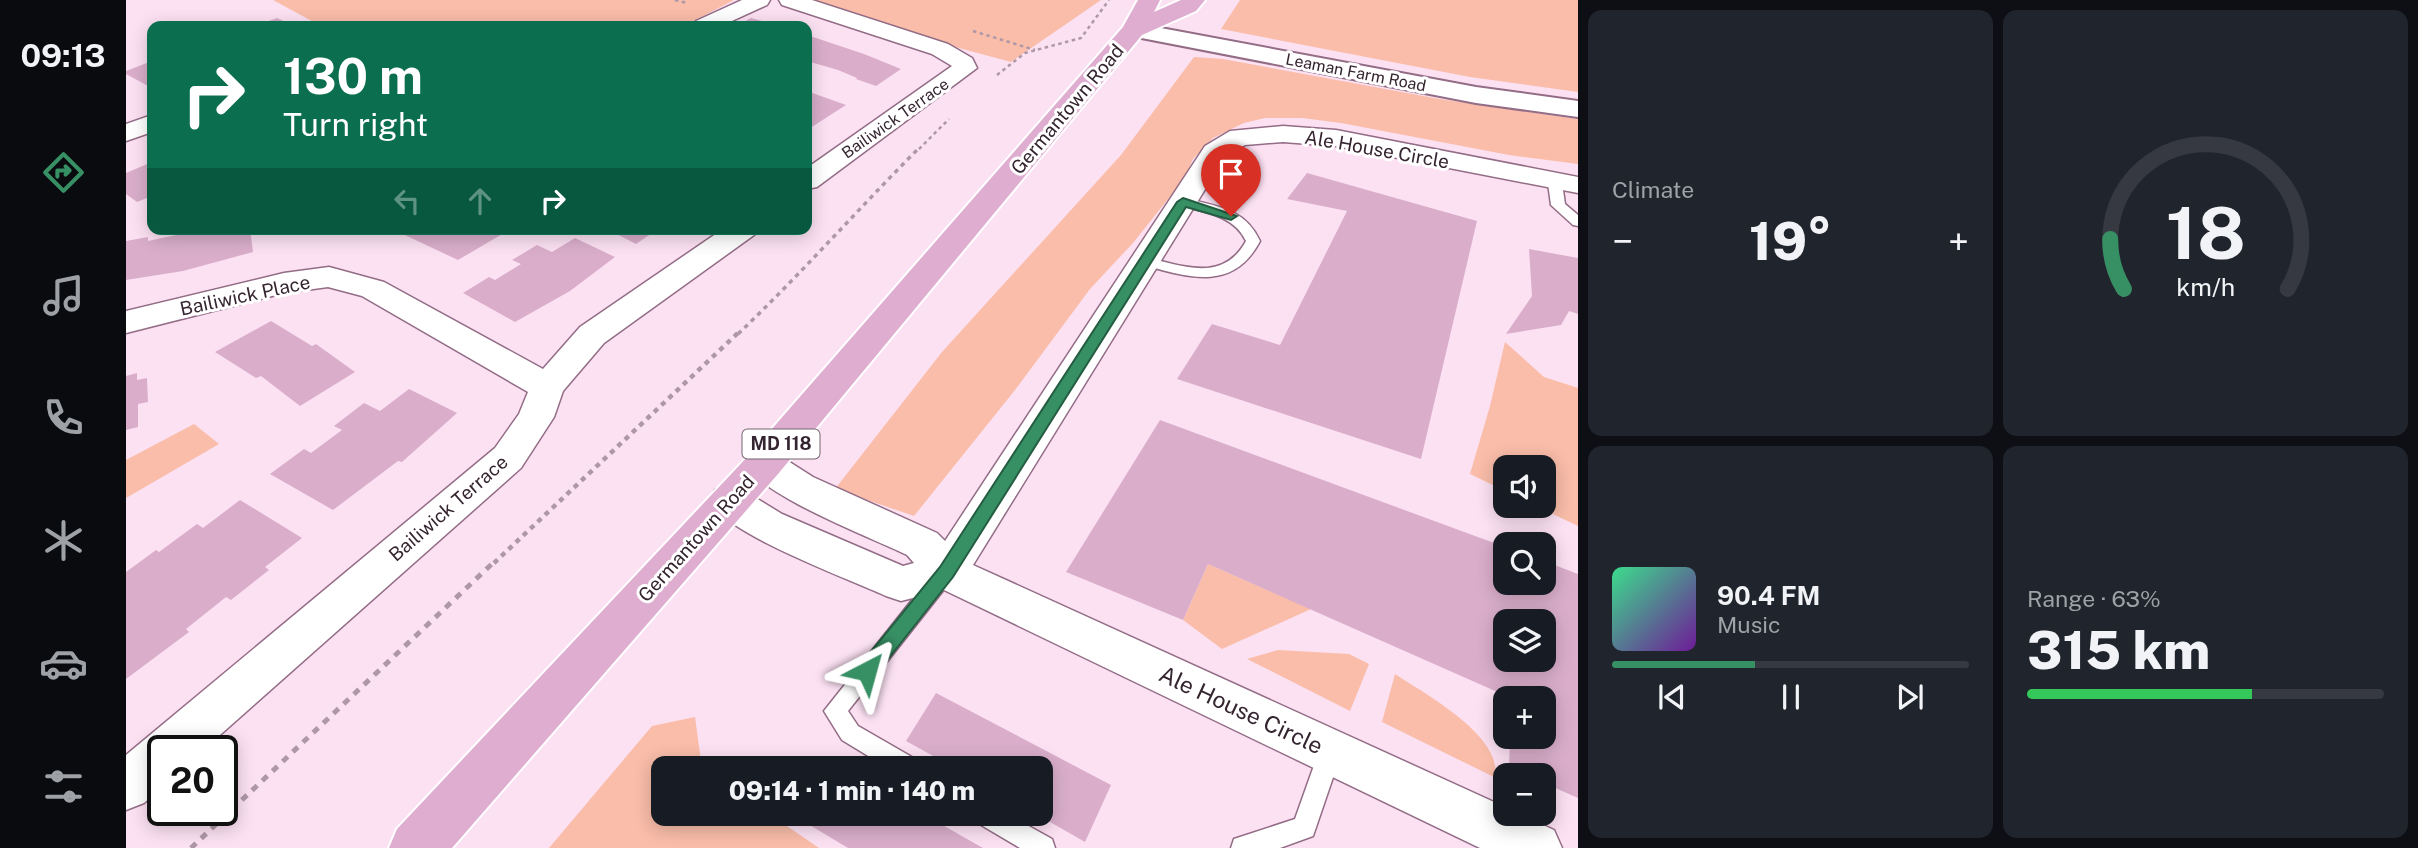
<!DOCTYPE html>
<html lang="en">
<head>
<meta charset="utf-8">
<style>
	:root { --surface:#171b24; --page:#20242c; --text:#f1f3f6; --muted:#9ea1a6; --line:#363941; --accent:#378f64 }
	body { margin:0; font-family:"Public Sans",sans-serif; background:var(--page); color:var(--text); height:100vh; display:flex; flex-direction:column; font-size:26px; white-space:nowrap }
	* { box-sizing:border-box; margin:0 }
	p { font-size:23px; color:var(--muted) }
	.icon { flex:none; width:38px; height:38px; fill:none; stroke:currentColor; stroke-width:2; stroke-linecap:round; stroke-linejoin:round }
	.map { position:relative; flex:1; overflow:hidden }
	.drawer { display:flex; flex-direction:column; gap:10px; padding:10px; background:#0d0f14; width:840px }
	.drawer>* { flex:none }
	.hud { position:absolute; left:21px; top:21px; width:665px; height:214px; border-radius:14px; box-shadow:0 4px 18px #0003; background:#0b6e4f; color:#fff; overflow:hidden }
	.fabs { position:absolute; left:1367px; top:455px; display:grid; gap:14px }
	.fabs a { display:grid; place-items:center; width:63px; height:63px; border-radius:14px; background:var(--surface); box-shadow:0 4px 18px #0003; font-size:35px }
	.speed { position:absolute; left:21px; top:735px; display:flex; gap:14px; font-size:35px; font-weight:700; text-align:center }
	.speed>* { display:grid; place-content:center; width:91px; height:91px; border-radius:50%; background:var(--surface); box-shadow:0 4px 18px #0003; line-height:1 }
	.speed .limit { border:4px solid #111; border-radius:10px; background:#fff; color:#111 }
	.pin { position:absolute; display:grid; place-items:center; width:60px; height:60px; color:#fff; margin:-72px -30px; border-radius:50% 50% 50% 0; rotate:-45deg; box-shadow:0 0 7px #0007 }
	.pin .icon { rotate:45deg }
	.me { position:absolute; width:77px; margin:-38px; rotate:39deg; stroke-linejoin:round; filter:drop-shadow(0 0 5px #0008) }
	.turn { display:flex; align-items:center; gap:24px; height:147px; padding:0 21px; font-size:32px }
	.turn .icon { width:91px; height:91px; stroke-width:2.5 }
	.turn b { display:block; font-size:49px; line-height:60px }
	.lanes { display:flex; align-items:center; height:66px; padding:0 21px; background:#0003; justify-content:center; gap:35px; direction:ltr }
	.lanes .off { opacity:.35 }
	.big { font-size:52px; font-weight:800; line-height:1.1 }
	.drawer .card { flex:1; display:flex; flex-direction:column; justify-content:center; gap:10px; min-width:0; padding:0 24px; border-radius:14px; background:var(--page) }
	.drawer .dial { align-items:center; gap:0 }
	.dial svg { height:182px; overflow:visible; fill:none; stroke:var(--line); stroke-width:7; stroke-linecap:round; text-anchor:middle }
	.dial text { fill:var(--text); stroke:none }
	.song { display:flex; align-items:center; gap:21px }
	.cover { width:84px; height:84px; border-radius:10px; background:linear-gradient(135deg,hsl(150 70% 55%),hsl(280 70% 35%)) }
	.played { height:7px; border-radius:4px; background:linear-gradient(90deg,var(--accent) 40%,var(--line) 40%) }
	.keys { display:flex; justify-content:space-around; direction:ltr }
	.heat { display:flex; justify-content:space-between; align-items:center; font-size:38px; direction:ltr }
	.charge { height:10px; border-radius:5px; background:linear-gradient(90deg,#34c759 63%,var(--line) 0) }
	.drawer .tiles { flex:1; display:grid; gap:10px; grid-template-columns:repeat(2,1fr) }
	.trip { position:absolute; left:525px; top:756px; width:402px; height:70px; border-radius:14px; background:var(--surface); box-shadow:0 4px 18px #0003; font-weight:800; line-height:70px; text-align:center }
	main { display:flex; flex:1; min-height:0 }
	.tab-bar { display:flex; flex-direction:column; width:126px; justify-content:space-around; align-items:center; background:#090b0e; color:var(--muted) }
	.tab-bar .icon { width:49px; height:49px }
	.tab-bar .active { color:var(--accent) }
	.tab-bar b { font-size:32px; color:var(--text) }
	.map>svg:first-child { display:block }
	.green { fill:#f9bda9 }
	.building { fill:#daaecb; fill-rule:evenodd }
	.lines { fill:none; stroke-linecap:round; stroke-linejoin:round }
	.service-casing { stroke:#936c86; stroke-width:3 }
	.minor-casing { stroke:#936c86; stroke-width:3 }
	.tertiary-casing { stroke:#936c86; stroke-width:4 }
	.primary-casing { stroke:#fff; stroke-width:4 }
	.path-far3 { stroke:#ae98a7; stroke-width:2.5; stroke-dasharray:3.5 3.5; stroke-linecap:butt }
	.path-far2 { stroke:#ae98a7; stroke-width:3.5; stroke-dasharray:4.5 4.5; stroke-linecap:butt }
	.path-far1 { stroke:#ae98a7; stroke-width:4.5; stroke-dasharray:5 5; stroke-linecap:butt }
	.path { stroke:#ae98a7; stroke-width:5; stroke-dasharray:7 7; stroke-linecap:butt }
	.service { fill:#fff; fill-rule:evenodd }
	.minor { fill:#fff; fill-rule:evenodd }
	.tertiary { fill:#fff; fill-rule:evenodd }
	.primary { fill:#dfadd0; fill-rule:evenodd }
	.route { fill:#378f64; stroke:#245d41; stroke-width:2 }
	.labels { text-anchor:middle; stroke-width:6; stroke-linejoin:round; paint-order:stroke }
	.far-street-label { font-size:16px; fill:#352530; stroke:#fff }
	.shield { fill:#fff; stroke:#72666e; stroke-width:2 }
	.shield-label { font-size:18px; font-weight:bold; fill:#352530 }
	.street-label { font-size:19px; fill:#352530; stroke:#fff }
	.near-street-label { font-size:23px; fill:#352530; stroke:#fff }
</style>
</head>
<body>
<main>
<nav class="tab-bar">
<b>09:13</b>
<svg class="icon active" aria-label="directions" viewBox="0 0 24 24"><path d="M12 3l9 9-9 9-9-9zM9 14v-3h6M13 9l2 2-2 2"/></svg>
<svg class="icon" aria-label="music" viewBox="0 0 24 24"><path d="M9 18V5l10-2v13"/><circle cx="6" cy="18" r="3"/><circle cx="16" cy="16" r="3"/></svg>
<svg class="icon" aria-label="phone" viewBox="0 0 24 24"><path d="M5 4h4l2 5-3 2q2 4 5 5l2-3 5 2v4C11 20 4 13 5 4z"/></svg>
<svg class="icon" aria-label="climate" viewBox="0 0 24 24"><path d="M12 3v18M4 7l16 10M4 17L20 7"/></svg>
<svg class="icon" aria-label="car" viewBox="0 0 24 24"><path d="M5 17H2v-5l4-1 3-4h7l3 4 3 1v5h-3M9 17h6M6 11h13"/><circle cx="7" cy="17" r="2"/><circle cx="17" cy="17" r="2"/></svg>
<svg class="icon" aria-label="filters" viewBox="0 0 24 24"><path d="M4 7h16M4 17h16"/><circle cx="9" cy="7" r="2"/><circle cx="15" cy="17" r="2"/></svg>
</nav>
<div class="map">
<svg width="1452" height="848" viewBox="0 0 1452 848">
	<rect width="100%" height="100%" fill="#fce1f3"/>
	<g class="green">
		<path d="M 147,0 L 608,0 L 558,26 L 195,26 Z"/>
		<path d="M 655,0 L 975,0 L 885,62 Z"/>
		<path d="M 1114,0 L 1452,0 L 1452,92 L 1344,77 L 1095,29 Z"/>
		<path d="M 1068,57 L 1097,59 L 1314,99 L 1452,119 L 1452,164 L 1383,155 L 1215,123 L 1176,118 L 1139,118 L 1118,123 L 1087,138 L 1067,159 L 1058,179 L 1007,243 L 964,289 L 889,390 L 788,516 L 709,489 L 816,352 L 995,155 Z"/>
		<path d="M 1379,342 L 1418,377 L 1452,388 L 1452,526 L 1410,506 L 1418,506 L 1418,467 L 1379,467 L 1379,491 L 1344,474 L 1364,406 Z"/>
		<path d="M 68,424 L 93,444 L 0,498 L 0,460 Z"/>
		<path d="M 1082,564 L 1185,609 L 1096,649 L 1057,620 Z"/>
		<path d="M 1152,650 L 1223,654 L 1243,664 L 1224,711 L 1121,659 Z"/>
		<path d="M 1269,674 C 1298,693 1354,724 1367,758 C 1369,764 1370,772 1372,779 L 1256,722 Z"/>
		<path d="M 569,717 L 576,768 L 537,768 L 537,814 L 635,814 L 652,820 L 693,848 L 423,848 L 526,726 Z"/>
	</g>
	<g class="building">
		<path d="M 151,18 L 168,26 L 129,26 Z"/>
		<path d="M 625,18 L 644,23 L 651,26 L 610,26 Z"/>
		<path d="M 681,35 L 738,54 L 775,69 L 750,86 L 730,79 L 731,78 L 712,70 L 681,61 Z"/>
		<path d="M 26,61 L 26,86 L 24,87 L 0,74 L 0,71 Z"/>
		<path d="M 681,91 L 720,105 L 681,130 Z"/>
		<path d="M 26,162 L 26,196 L 11,202 L 0,194 L 0,173 Z"/>
		<path d="M 1181,173 L 1351,221 L 1295,459 L 1051,379 L 1086,324 L 1154,345 L 1221,211 L 1161,199 Z"/>
		<path d="M 55,229 L 124,229 L 127,252 L 57,271 L 0,280 L 0,241 L 22,237 L 22,241 L 55,234 Z"/>
		<path d="M 266,229 L 385,229 L 332,260 Z"/>
		<path d="M 481,229 L 532,229 L 510,244 Z"/>
		<path d="M 449,238 L 489,257 L 444,291 L 389,322 L 337,293 L 363,277 L 369,280 L 395,264 L 386,260 L 411,245 L 426,252 Z"/>
		<path d="M 1403,249 L 1452,258 L 1452,314 L 1443,311 L 1435,325 L 1380,334 L 1406,296 Z"/>
		<path d="M 145,321 L 186,346 L 190,344 L 229,372 L 174,406 L 135,376 L 130,378 L 89,352 Z"/>
		<path d="M 11,373 L 11,380 L 21,378 L 22,402 L 12,404 L 12,427 L 0,430 L 0,376 Z"/>
		<path d="M 283,389 L 331,413 L 276,462 L 272,461 L 207,510 L 144,474 L 178,449 L 185,453 L 216,430 L 208,426 L 238,403 L 254,411 Z"/>
		<path d="M 1034,420 L 1379,547 L 1379,583 L 1418,583 L 1418,561 L 1452,574 L 1452,798 L 1418,783 L 1418,775 L 1401,775 L 1383,767 L 1384,737 L 1418,737 L 1418,698 L 1385,698 L 1082,564 L 1057,620 L 940,572 ZM 1379,621 L 1418,621 L 1418,660 L 1379,660 Z"/>
		<path d="M 114,500 L 176,538 L 139,567 L 143,570 L 105,600 L 100,597 L 60,629 L 63,632 L 0,679 L 0,572 L 30,550 L 33,552 L 71,524 L 77,528 Z"/>
		<path d="M 810,693 L 985,785 L 959,842 L 910,814 L 915,814 L 915,768 L 829,768 L 780,741 Z"/>
		<path d="M 675,814 L 797,814 L 857,848 L 722,848 L 672,818 Z"/>
	</g>
	<g class="lines">
		<g class="service-casing">
			<g id="service">
				<path d="M 1429,179 L 1436,183 L 1439,204 L 1452,215 L 1452,226 L 1447,225 L 1425,205 L 1422,183 Z"/>
				<path d="M 1057,198 C 1090,206 1119,208 1134,241 C 1107,293 1061,277 1014,264 L 1012,261 L 1014,258 L 1019,257 C 1057,266 1097,283 1120,241 C 1108,215 1078,212 1052,205 L 1050,202 Z"/>
				<path d="M 816,569 L 823,571 L 826,577 L 823,583 L 722,711 L 732,726 L 791,760 L 795,768 L 762,768 L 716,740 L 698,711 L 809,571 Z"/>
				<path d="M 1204,740 L 1212,743 L 1216,751 L 1187,836 L 1154,848 L 1105,848 L 1108,839 L 1169,819 L 1196,743 Z"/>
				<path d="M 847,814 L 881,814 L 926,839 L 929,848 L 894,848 L 850,822 Z"/>
			</g>
		</g>
		<g class="minor-casing">
			<g id="minor">
				<path d="M 616,0 L 644,0 L 641,5 L 595,26 L 567,26 L 570,21 Z"/>
				<path d="M 653,0 L 686,0 L 822,44 L 846,58 L 851,68 L 691,187 L 681,189 L 681,168 L 826,66 L 806,54 L 656,5 Z"/>
				<path d="M 26,115 L 26,132 L 0,141 L 0,124 Z"/>
				<path d="M 1157,126 L 1210,130 L 1452,177 L 1452,193 L 1210,146 L 1157,142 L 1119,145 L 1099,157 L 847,565 L 1379,807 L 1379,814 L 1393,814 L 1428,830 L 1436,848 L 1354,848 L 818,590 L 775,601 L 760,596 C 721,578 602,535 583,501 L 589,490 L 603,486 L 617,490 L 656,514 L 777,566 L 788,563 L 781,555 C 744,537 638,497 619,464 L 625,454 L 638,450 L 651,454 L 687,477 L 811,533 L 819,541 L 1079,146 L 1104,131 Z"/>
				<path d="M 597,229 L 632,229 L 628,235 L 478,343 L 437,391 L 428,417 L 395,468 L 76,751 L 37,751 L 37,786 L 18,803 L 0,810 L 0,755 L 369,448 L 393,414 L 402,392 L 236,296 L 202,287 L 158,293 L 0,333 L 0,311 L 158,273 L 203,267 L 258,282 L 417,369 L 454,327 Z"/>
			</g>
		</g>
		<g class="tertiary-casing">
			<path id="tertiary" d="M 1008,23 L 1350,87 L 1452,101 L 1452,117 L 1350,103 L 1000,35 L 996,30 L 1000,25 Z"/>
		</g>
		<g class="primary-casing">
			<path id="primary" d="M 1012,0 L 1034,0 L 1028,12 L 1055,0 L 1079,0 L 1070,11 L 1016,35 L 652,474 L 326,848 L 263,848 L 271,829 L 624,454 L 997,27 Z"/>
		</g>
		<g class="path-far3">
			<path d="M 549,0 L 561,3"/>
			<path d="M 847,31 L 909,50"/>
			<path d="M 871,75 L 899,53 L 955,38 L 983,0"/>
			<path d="M 793,149 L 823,119"/>
		</g>
		<path class="path-far2" d="M 612,334 C 675,274 732,209 794,147"/>
		<path class="path-far1" d="M 368,563 L 613,332"/>
		<path class="path" d="M 65,848 L 369,561"/>
		<use href="#service" class="service"/>
		<use href="#minor" class="minor"/>
		<use href="#tertiary" class="tertiary"/>
		<use href="#primary" class="primary"/>
	</g>
	<path class="route" d="M 1057,198 L 1111,216 L 1105,220 L 1060,207 L 827,577 L 748,677 L 741,680 L 734,677 L 731,671 L 734,665 L 814,567 L 1051,202 Z"/>
	<g class="labels">
		<g class="far-street-label">
			<text transform="translate(1230 72) rotate(11)" y="6">Leaman Farm Road</text>
			<text transform="translate(769 118) rotate(-35)" y="6">Bailiwick Terrace</text>
		</g>
		<rect class="shield" x="616.5" y="429.5" width="77" height="29" rx="5"/>
		<g class="shield-label">
			<text x="655" y="450">MD 118</text>
		</g>
		<g class="street-label">
			<text transform="translate(941 109) rotate(-50)" y="7">Germantown Road</text>
			<text transform="translate(1251 149) rotate(10)" y="7">Ale House Circle</text>
			<text transform="translate(119 295) rotate(-12)" y="7">Bailiwick Place</text>
			<text transform="translate(322 508) rotate(-41)" y="7">Bailiwick Terrace</text>
			<text transform="translate(570 538) rotate(-48)" y="7">Germantown Road</text>
		</g>
		<g class="near-street-label">
			<text transform="translate(1115 710) rotate(25)" y="8">Ale House Circle</text>
		</g>
	</g>
</svg>
<div class="fabs">
<a><svg class="icon" aria-label="sound" viewBox="0 0 24 24"><path d="M4 9h4l5-4v14l-5-4H4zM17 9q2 3 0 6"/></svg></a>
<a><svg class="icon" aria-label="search" viewBox="0 0 24 24"><circle cx="10" cy="10" r="6"/><path d="M15 15l6 6"/></svg></a>
<a><svg class="icon" aria-label="layers" viewBox="0 0 24 24"><path d="M12 4l9 5-9 5-9-5zM3 14l9 5 9-5"/></svg></a>
<a>+</a>
<a>−</a>
</div>
<div class="speed"><div class="limit">20</div></div>
<div class="pin" style="left:1105px;top:216px;background:#d93025"><svg class="icon" aria-label="arrive" viewBox="0 0 24 24"><path d="M6 21V4h12l-3 4 3 4H6"/></svg></div>
<svg class="me" style="left:741px;top:671px" viewBox="-20 -20 40 40"><path d="M0-17L14 15 0 8-14 15z" fill="#378f64" stroke="#fff" stroke-width="4"/></svg>
<div class="trip">09:14 · 1 min · 140 m</div>
<div class="hud">
<div class="turn"><svg class="icon" aria-label="right" viewBox="0 0 24 24"><path d="M7 20v-9h11M14 6l5 5-5 5"/></svg><div><b>130 m</b>Turn right</div></div>
<div class="lanes"><svg class="icon off" aria-label="left" viewBox="0 0 24 24"><path d="M17 20v-9H6M10 6l-5 5 5 5"/></svg><svg class="icon off" aria-label="ahead" viewBox="0 0 24 24"><path d="M12 20V5M6 11l6-6 6 6"/></svg><svg class="icon" aria-label="right" viewBox="0 0 24 24"><path d="M7 20v-9h11M14 6l5 5-5 5"/></svg></div>
</div>
</div>
<section class="drawer">
<div class="tiles">
<div class="card"><p>Climate</p>
<div class="heat"><a>−</a><b class="big">19°</b><a>+</a></div>
</div>
<div class="card dial"><svg viewBox="0 0 100 80">
<path d="M14 69A42 42 0 1 1 86 69"/>
<path d="M14 69A42 42 0 0 1 8 47" stroke="#378f64"/>
<text x="50" y="56" font-size="32" font-weight="700">18</text>
<text x="50" y="72" font-size="11">km/h</text>
</svg></div>
<div class="card">
<div class="song"><i class="cover"></i><div><b>90.4 FM</b><p>Music</p></div></div>
<div class="played"></div>
<div class="keys"><svg class="icon" aria-label="previous" viewBox="0 0 24 24"><path d="M18 5L8 12l10 7zM5 5v14"/></svg><svg class="icon" aria-label="pause" viewBox="0 0 24 24"><path d="M8 5v14M16 5v14"/></svg><svg class="icon" aria-label="next" viewBox="0 0 24 24"><path d="M6 5l10 7-10 7zM19 5v14"/></svg></div>
</div>
<div class="card"><p>Range · 63%</p><b class="big">315 km</b><div class="charge"></div></div>
</div>
</section>
</main>
</body>
</html>
